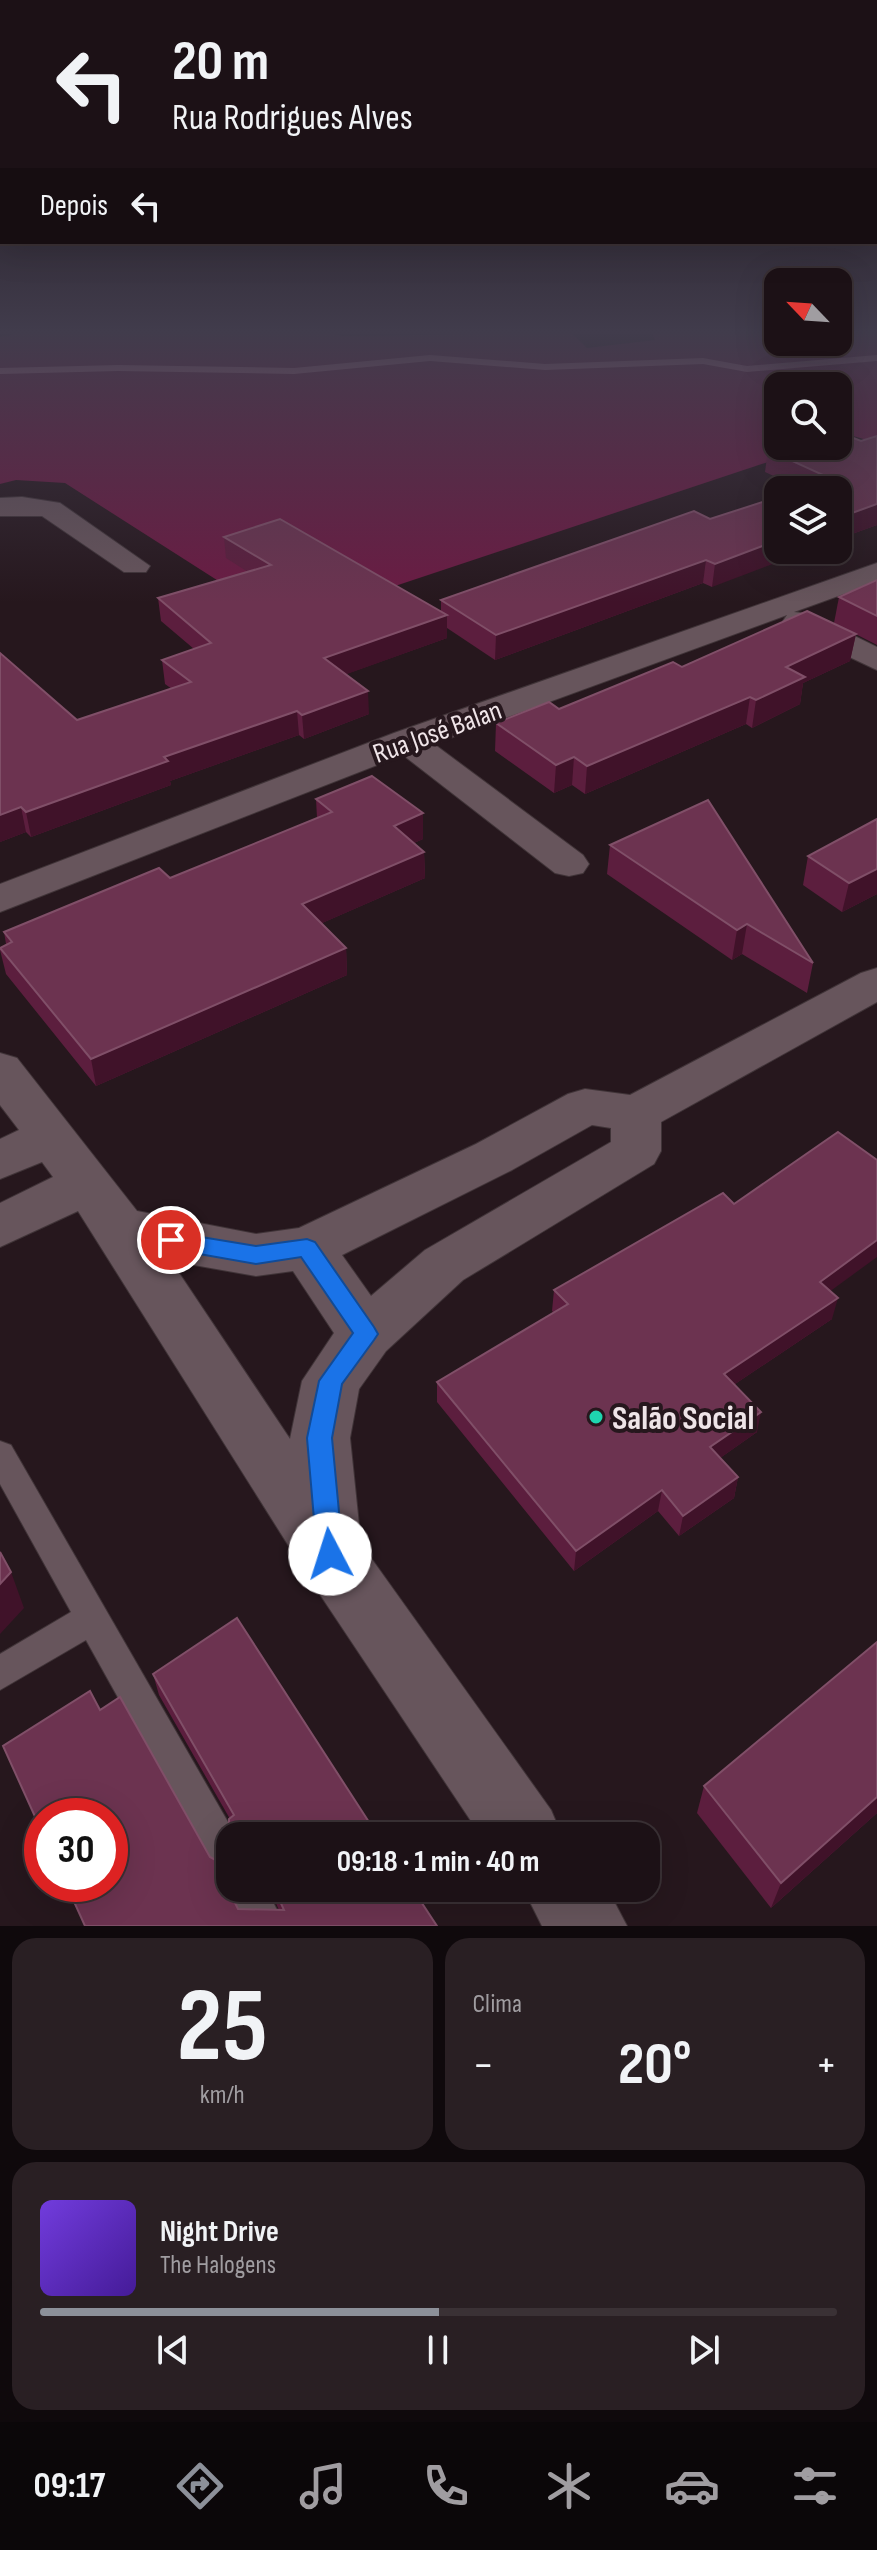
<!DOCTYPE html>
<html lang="pt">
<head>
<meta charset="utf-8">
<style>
	:root { --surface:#1c1116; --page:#291f23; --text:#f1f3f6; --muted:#a09da1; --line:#3a3135; --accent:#8c9099 }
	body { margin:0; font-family:"Sofia Sans Condensed",sans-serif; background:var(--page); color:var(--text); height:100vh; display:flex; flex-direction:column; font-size:30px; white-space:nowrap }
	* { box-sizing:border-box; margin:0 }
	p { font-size:26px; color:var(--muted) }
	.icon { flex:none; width:44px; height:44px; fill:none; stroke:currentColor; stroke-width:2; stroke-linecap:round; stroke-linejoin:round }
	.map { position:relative; height:1926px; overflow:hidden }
	.sheet { display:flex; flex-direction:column; gap:12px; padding:12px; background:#0f090c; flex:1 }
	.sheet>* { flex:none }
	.banner { position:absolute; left:0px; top:0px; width:878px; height:244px; box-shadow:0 8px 32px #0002,0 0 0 2px var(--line); background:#1c1116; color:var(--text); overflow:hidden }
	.needle { width:52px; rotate:295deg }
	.controls { position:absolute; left:764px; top:268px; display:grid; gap:16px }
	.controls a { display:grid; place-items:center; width:88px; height:88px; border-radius:16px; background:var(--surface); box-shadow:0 8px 32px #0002,0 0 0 2px var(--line); font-size:40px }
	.speed { position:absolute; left:24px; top:1798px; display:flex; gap:16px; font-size:40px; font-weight:700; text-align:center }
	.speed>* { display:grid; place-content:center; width:104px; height:104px; border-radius:50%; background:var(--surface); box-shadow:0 8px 32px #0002,0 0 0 2px var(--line); line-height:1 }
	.speed .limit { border:12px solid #d22; background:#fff; color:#111 }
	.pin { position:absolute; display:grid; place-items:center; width:68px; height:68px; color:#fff; margin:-34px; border:4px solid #fff; border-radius:50%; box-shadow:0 2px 8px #0007 }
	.me { position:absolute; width:88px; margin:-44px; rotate:355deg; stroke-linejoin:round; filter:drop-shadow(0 0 6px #0008) }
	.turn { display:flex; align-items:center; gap:28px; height:168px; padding:0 40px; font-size:36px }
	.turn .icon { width:104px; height:104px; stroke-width:2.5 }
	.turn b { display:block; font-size:56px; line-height:68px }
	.then { display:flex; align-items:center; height:76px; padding:0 40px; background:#0003; gap:16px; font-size:30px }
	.big { font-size:60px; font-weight:700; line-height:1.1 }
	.sheet .card { flex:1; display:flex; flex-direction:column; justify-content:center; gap:12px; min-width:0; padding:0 28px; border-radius:24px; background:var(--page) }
	.sheet .dial { align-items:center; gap:0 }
	.dial b { font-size:104px; line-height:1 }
	.song { display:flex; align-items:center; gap:24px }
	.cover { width:96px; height:96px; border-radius:12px; background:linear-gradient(135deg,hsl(260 70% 55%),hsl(260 70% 35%)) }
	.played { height:8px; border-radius:4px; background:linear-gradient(90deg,var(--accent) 50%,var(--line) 50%) }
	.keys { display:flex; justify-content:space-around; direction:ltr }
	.heat { display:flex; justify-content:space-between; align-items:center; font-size:44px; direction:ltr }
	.sheet .tiles { flex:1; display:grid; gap:12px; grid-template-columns:1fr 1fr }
	.card:last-child { grid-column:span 2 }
	.trip { position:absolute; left:216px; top:1822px; width:444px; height:80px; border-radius:24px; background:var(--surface); box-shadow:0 8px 32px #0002,0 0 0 2px var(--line); font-weight:700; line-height:80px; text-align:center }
	.tab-bar { display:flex; height:128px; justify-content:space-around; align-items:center; background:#0b0709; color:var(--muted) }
	.tab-bar .icon { width:56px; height:56px }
	.tab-bar .active { color:var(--accent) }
	.tab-bar b { font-size:36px; color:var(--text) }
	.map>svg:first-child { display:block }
	.green { fill:#6b1b43 }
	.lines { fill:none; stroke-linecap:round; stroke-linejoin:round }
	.stream { fill:#b2708e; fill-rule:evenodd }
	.service-casing { stroke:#403438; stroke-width:2 }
	.minor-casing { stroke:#403438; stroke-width:2 }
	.service { fill:#67555c; fill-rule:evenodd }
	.minor { fill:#67555c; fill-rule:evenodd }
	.wall { fill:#5c1e3e }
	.shaded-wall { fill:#401229 }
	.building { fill:#6c3350; stroke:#804f68; stroke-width:2 }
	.route { fill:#1a73e8; stroke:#114b97; stroke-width:2 }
	.poi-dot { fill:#1fd5b0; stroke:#26171d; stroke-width:3 }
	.labels { text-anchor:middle; stroke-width:8; stroke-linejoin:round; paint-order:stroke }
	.street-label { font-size:28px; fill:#efe4e8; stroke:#26171d }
	.near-poi-label { font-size:34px; font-weight:bold; fill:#efe4e8; stroke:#26171d; text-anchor:start }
</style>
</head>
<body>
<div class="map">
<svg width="877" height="1926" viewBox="0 0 877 1926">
	<rect width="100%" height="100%" fill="#26171d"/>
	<path class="green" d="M 20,333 L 329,333 L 343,336 L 572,333 L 587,348 L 655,340 L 652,333 L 778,333 L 778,342 L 838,342 L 838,333 L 877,333 L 877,443 L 850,435 L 838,439 L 838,386 L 778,386 L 778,446 L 816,446 L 284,623 L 65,483 L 16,480 L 0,484 L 0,337 Z"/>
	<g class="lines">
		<path class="stream" d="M 430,355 L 545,364 L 703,358 L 747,366 L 877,355 L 877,361 L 747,372 L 703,364 L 545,370 L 430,361 L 294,374 L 118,371 L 0,374 L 0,368 L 118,365 L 294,368 Z"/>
		<g class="service-casing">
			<path id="service" d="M 0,1441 L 11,1445 L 236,1836 L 230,1836 L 230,1888 L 266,1888 L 285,1926 L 245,1926 L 226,1888 L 229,1880 L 217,1875 L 86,1640 L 0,1690 L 0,1654 L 71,1612 L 0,1484 Z"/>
		</g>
		<g class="minor-casing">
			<g id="minor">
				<path d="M 22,497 L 60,503 L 150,566 L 146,572 L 124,572 L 42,516 L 0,516 L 0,498 Z"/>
				<path d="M 877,563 L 877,582 L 794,612 L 810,614 L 877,647 L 877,670 L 788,628 L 783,621 L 787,615 L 434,744 L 583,855 L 589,864 L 583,873 L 569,876 L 555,873 L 403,755 L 0,912 L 0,884 L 394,733 Z"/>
				<path d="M 877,968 L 877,1002 L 661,1122 L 661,1151 L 654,1164 L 463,1280 L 386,1351 L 359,1389 L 350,1438 L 361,1544 L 551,1810 L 562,1836 L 481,1836 L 307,1575 L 78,1211 L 0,1247 L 0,1203 L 53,1177 L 42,1162 L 0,1179 L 0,1139 L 19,1130 L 0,1105 L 0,1053 L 17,1058 L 137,1211 L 256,1234 L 299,1228 L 476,1144 L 568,1094 L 585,1089 L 630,1095 L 861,973 ZM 592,1125 L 611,1128 L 611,1142 L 425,1250 L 371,1296 L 342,1255 L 512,1170 ZM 171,1261 L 256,1276 L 293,1271 L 334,1333 L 302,1381 L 290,1439 Z"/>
				<path d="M 523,1888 L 607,1888 L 627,1926 L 542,1926 Z"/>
			</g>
		</g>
		<use href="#service" class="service"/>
		<use href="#minor" class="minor"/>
	</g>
	<g class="wall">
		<path d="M 877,436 L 877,525 L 838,539 L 838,490 L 802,489 L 765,472 L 768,450 L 861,441 Z"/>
		<path d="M 778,497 L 712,587 L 703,583 L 495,660 L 447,628 L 447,638 L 346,674 L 369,714 L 304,739 L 299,735 L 170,781 L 171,785 L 31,837 L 26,832 L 0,842 L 0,653 L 77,720 L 172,689 L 165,684 L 162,660 L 194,649 L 161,621 L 158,598 L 248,572 L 226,558 L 224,537 L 441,612 L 441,600 L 710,519 Z"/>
		<path d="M 877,580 L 877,645 L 834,623 L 839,597 Z"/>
		<path d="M 856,634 L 850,661 L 803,683 L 800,704 L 752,728 L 746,724 L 585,794 L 572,785 L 554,793 L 495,751 L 496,723 L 559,709 L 682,667 Z"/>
		<path d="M 316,799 L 423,813 L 423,839 L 414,843 L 424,852 L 425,878 L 322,923 L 346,948 L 347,975 L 96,1086 L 6,974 L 0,950 L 0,947 L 6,944 L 4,932 L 170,878 L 317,818 Z"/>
		<path d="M 877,819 L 877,894 L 842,912 L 803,885 L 808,856 Z"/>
		<path d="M 610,845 L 813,963 L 807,993 L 742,954 L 732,960 L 607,874 Z"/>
		<path d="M 554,1290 L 830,1291 L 832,1319 L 735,1384 L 757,1432 L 720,1458 L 738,1477 L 734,1498 L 679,1536 L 658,1511 L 574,1571 L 437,1402 L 437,1382 L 554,1313 L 552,1311 Z"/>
		<path d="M 877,1642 L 877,1813 L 771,1908 L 697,1813 L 704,1786 Z"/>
		<path d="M 153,1674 L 378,1836 L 230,1836 L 230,1872 L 229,1866 L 230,1819 L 159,1695 Z"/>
		<path d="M 100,1710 L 210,1857 L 225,1882 L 238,1909 L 279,1910 L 269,1888 L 412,1888 L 437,1926 L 85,1926 L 65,1884 L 110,1884 L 42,1816 L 42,1833 L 3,1746 Z"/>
	</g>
	<g class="shaded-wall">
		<path d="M 877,504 L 877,525 L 838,539 L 838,518 Z"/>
		<path d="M 778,540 L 778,550 L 810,550 L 712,587 L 715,564 Z"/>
		<path d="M 706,560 L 703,583 L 495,660 L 496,635 Z"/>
		<path d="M 447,615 L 447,638 L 325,682 L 324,658 Z"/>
		<path d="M 856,634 L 850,661 L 803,683 L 800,704 L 752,728 L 756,700 L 786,667 Z"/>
		<path d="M 368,691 L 369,714 L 304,739 L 302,715 Z"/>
		<path d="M 750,697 L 746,724 L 585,794 L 587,766 Z"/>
		<path d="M 297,711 L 299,735 L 170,781 L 171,785 L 31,837 L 26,812 L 164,757 Z"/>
		<path d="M 574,757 L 572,785 L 554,793 L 556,765 Z"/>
		<path d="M 21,807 L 26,832 L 0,842 L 0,815 Z"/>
		<path d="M 423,813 L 423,839 L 394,852 L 394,826 Z"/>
		<path d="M 424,852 L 425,878 L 304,931 L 302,904 Z"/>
		<path d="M 877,869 L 877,894 L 842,912 L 849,883 Z"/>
		<path d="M 747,924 L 742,954 L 732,960 L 737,930 Z"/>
		<path d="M 346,948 L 347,975 L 96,1086 L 91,1059 Z"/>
		<path d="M 877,1240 L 877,1257 L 814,1303 L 820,1282 Z"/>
		<path d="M 838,1298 L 832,1319 L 720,1394 L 724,1374 Z"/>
		<path d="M 761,1412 L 757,1432 L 706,1468 L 710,1447 Z"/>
		<path d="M 738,1477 L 734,1498 L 679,1536 L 683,1516 Z"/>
		<path d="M 662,1490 L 658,1511 L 574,1571 L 576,1551 Z"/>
		<path d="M 11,1572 L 24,1608 L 0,1634 L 0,1584 Z"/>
		<path d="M 877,1797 L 877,1813 L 771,1908 L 781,1883 Z"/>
		<path d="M 221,1863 L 225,1882 L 223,1889 L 219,1870 Z"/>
	</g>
	<g class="building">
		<path d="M 838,432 L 861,441 L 877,436 L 877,504 L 838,518 L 838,490 L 798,490 L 832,479 L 768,450 L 780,446 L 838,446 Z"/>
		<path d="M 778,497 L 778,540 L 715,564 L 706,560 L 496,635 L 441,600 L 694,511 L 710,519 Z"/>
		<path d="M 280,519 L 447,615 L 324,658 L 368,691 L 302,715 L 297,711 L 164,757 L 168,761 L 26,812 L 21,807 L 0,815 L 0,653 L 77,720 L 191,682 L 162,660 L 211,643 L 158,598 L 271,565 L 224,537 Z"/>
		<path d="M 877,580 L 877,616 L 839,597 Z"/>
		<path d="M 807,611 L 856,634 L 786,667 L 805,677 L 756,700 L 750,697 L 587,766 L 574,757 L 556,765 L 496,723 L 549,702 L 559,709 L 673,662 L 682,667 Z"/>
		<path d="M 372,776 L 423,813 L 394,826 L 424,852 L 302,904 L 346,948 L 91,1059 L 0,948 L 12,942 L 4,932 L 159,868 L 170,878 L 332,812 L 316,799 Z"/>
		<path d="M 708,800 L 813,963 L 747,924 L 737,930 L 610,845 Z"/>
		<path d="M 877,819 L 877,869 L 849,883 L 808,856 Z"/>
		<path d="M 838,1132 L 877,1160 L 877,1240 L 820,1282 L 838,1298 L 724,1374 L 761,1412 L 710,1447 L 738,1477 L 683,1516 L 662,1490 L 576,1551 L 437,1382 L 568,1304 L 554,1290 L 723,1193 L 734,1204 Z"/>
		<path d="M 0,1552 L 11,1572 L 0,1584 Z"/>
		<path d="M 237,1618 L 378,1836 L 230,1836 L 230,1866 L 229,1866 L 229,1819 L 234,1815 L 153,1674 Z"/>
		<path d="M 877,1642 L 877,1797 L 781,1883 L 704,1786 Z"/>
		<path d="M 90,1691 L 100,1710 L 120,1697 L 210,1857 L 221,1863 L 219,1870 L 238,1909 L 284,1910 L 274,1888 L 412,1888 L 437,1926 L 85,1926 L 66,1884 L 110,1884 L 110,1816 L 42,1816 L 42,1832 L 3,1746 Z"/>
	</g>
	<linearGradient id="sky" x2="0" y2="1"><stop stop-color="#150d10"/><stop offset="0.55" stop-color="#413c4c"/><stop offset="1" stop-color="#413c4c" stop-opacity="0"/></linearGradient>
	<rect width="877" height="603" fill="url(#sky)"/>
	<path class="route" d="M 171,1232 L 256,1246 L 307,1239 L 315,1242 L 374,1327 L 378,1334 L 374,1340 L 342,1384 L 332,1438 L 343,1554 L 339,1563 L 330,1566 L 321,1563 L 317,1554 L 307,1438 L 319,1381 L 353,1333 L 301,1257 L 256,1264 L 171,1249 L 163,1247 L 160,1240 L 163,1234 Z"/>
	<circle class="poi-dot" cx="596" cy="1417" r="8"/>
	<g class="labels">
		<g class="street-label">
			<text transform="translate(437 731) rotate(-20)" y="10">Rua José Balan</text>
		</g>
		<g class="near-poi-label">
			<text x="612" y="1429">Salão Social</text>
		</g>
	</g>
</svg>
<div class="controls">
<a><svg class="needle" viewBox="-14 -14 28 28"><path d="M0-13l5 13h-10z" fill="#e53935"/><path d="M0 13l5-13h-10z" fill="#a09da1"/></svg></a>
<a><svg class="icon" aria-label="search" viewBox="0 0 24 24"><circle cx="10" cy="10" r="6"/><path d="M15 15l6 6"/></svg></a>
<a><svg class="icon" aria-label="layers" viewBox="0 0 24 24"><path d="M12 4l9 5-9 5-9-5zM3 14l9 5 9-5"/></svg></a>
</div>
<div class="speed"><div class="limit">30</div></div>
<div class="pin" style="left:171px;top:1240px;background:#d93025"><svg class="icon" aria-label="arrive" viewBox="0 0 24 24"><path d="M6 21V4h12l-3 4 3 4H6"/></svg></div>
<svg class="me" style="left:330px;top:1554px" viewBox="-20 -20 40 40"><circle r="19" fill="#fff"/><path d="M0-13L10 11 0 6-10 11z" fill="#1a73e8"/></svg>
<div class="trip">09:18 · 1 min · 40 m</div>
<div class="banner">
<div class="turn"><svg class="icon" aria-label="left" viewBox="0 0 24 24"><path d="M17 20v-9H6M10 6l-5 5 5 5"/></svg><div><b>20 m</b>Rua Rodrigues Alves</div></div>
<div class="then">Depois<svg class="icon" aria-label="left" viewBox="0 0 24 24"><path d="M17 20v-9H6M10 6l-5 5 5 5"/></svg></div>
</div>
</div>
<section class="sheet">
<div class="tiles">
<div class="card dial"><b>25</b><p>km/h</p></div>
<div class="card"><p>Clima</p>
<div class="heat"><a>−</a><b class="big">20°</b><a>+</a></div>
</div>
<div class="card">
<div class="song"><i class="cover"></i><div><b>Night Drive</b><p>The Halogens</p></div></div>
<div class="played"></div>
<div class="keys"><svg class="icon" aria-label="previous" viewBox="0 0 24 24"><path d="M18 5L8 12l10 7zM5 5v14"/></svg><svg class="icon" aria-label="pause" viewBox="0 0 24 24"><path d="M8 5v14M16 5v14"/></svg><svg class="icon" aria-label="next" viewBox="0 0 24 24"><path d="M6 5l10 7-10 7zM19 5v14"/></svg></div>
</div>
</div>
</section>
<nav class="tab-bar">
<b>09:17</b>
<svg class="icon active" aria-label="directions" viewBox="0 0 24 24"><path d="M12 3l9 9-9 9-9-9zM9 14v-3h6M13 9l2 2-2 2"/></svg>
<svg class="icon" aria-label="music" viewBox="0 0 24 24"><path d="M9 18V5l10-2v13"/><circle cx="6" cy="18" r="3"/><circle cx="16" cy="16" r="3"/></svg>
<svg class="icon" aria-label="phone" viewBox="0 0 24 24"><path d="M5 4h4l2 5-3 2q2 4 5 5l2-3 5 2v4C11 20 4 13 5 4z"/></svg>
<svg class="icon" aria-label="climate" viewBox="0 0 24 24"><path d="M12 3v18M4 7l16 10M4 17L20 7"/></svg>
<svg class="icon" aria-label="car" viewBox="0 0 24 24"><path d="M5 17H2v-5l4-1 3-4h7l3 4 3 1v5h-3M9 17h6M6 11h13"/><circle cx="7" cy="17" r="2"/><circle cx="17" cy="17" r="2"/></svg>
<svg class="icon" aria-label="filters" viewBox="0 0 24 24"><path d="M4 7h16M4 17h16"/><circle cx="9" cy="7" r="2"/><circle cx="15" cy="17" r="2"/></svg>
</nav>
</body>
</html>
